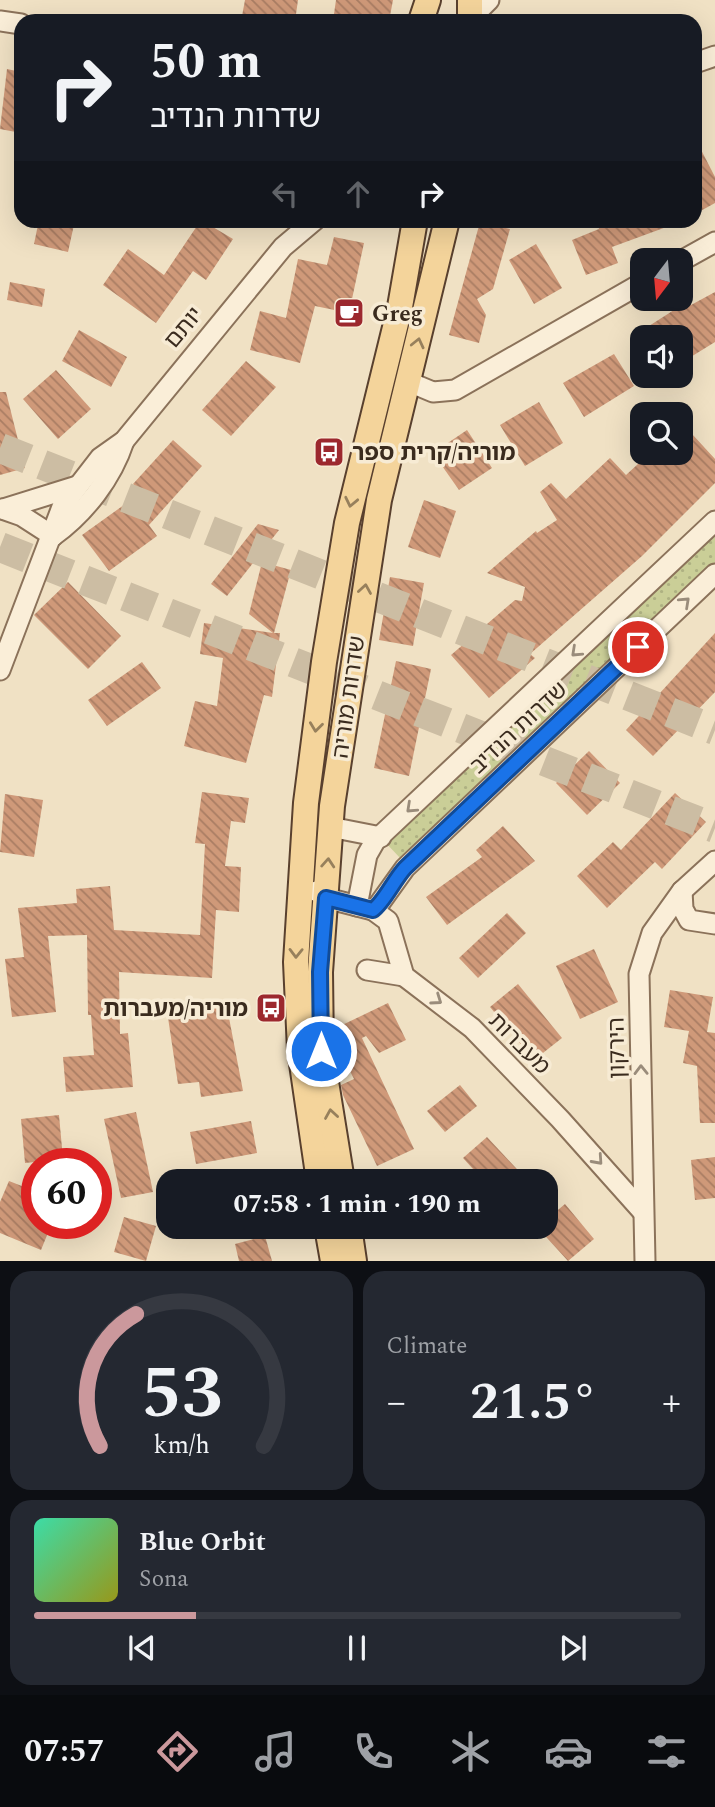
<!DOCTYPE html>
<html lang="en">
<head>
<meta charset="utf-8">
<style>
	:root { --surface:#171b24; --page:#242831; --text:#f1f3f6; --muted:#9ea1a6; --line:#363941; --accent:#cb989c }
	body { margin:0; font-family:Spectral,"Noto Sans Hebrew",serif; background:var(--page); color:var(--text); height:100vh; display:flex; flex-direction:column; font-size:26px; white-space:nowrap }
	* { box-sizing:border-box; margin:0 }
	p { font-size:23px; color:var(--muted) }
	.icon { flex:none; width:38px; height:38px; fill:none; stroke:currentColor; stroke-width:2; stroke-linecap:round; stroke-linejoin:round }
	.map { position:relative; height:1261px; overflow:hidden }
	.drawer { display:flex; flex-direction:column; gap:10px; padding:10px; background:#0d0f14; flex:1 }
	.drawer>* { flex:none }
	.hud { position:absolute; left:14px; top:14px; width:688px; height:214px; border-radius:21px; box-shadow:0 7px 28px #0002; background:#171b24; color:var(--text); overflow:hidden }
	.needle { width:46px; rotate:196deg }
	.buttons { position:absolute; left:630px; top:248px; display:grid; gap:14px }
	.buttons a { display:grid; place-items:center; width:63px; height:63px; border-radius:14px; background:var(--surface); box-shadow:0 7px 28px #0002; font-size:35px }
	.speed { position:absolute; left:21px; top:1148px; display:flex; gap:14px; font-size:35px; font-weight:700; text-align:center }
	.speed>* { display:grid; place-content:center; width:91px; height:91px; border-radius:50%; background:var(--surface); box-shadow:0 7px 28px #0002; line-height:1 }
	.speed .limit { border:10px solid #d22; background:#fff; color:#111 }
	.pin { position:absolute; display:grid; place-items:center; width:60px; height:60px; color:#fff; margin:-30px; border:4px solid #fff; border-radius:50%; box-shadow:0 2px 7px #0007 }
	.me { position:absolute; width:77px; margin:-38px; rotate:0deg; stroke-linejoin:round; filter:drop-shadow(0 0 5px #0008) }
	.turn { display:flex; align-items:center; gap:24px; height:147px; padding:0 21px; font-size:32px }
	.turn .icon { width:91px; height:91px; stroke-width:2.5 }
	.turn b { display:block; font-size:49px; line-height:60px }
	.lanes { display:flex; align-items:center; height:66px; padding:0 21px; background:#0003; justify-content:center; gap:35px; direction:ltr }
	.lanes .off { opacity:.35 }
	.big { font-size:52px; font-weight:700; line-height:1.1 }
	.drawer .widget { flex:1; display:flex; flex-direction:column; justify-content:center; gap:10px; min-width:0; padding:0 24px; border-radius:21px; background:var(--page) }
	.drawer .dial { align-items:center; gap:0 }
	.dial svg { height:182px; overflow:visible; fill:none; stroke:var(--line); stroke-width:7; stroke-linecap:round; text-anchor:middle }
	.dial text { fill:var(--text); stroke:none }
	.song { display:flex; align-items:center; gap:21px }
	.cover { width:84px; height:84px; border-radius:10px; background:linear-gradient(135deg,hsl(160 70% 55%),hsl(60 70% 35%)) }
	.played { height:7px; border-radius:4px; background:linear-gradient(90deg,var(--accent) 25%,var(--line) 25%) }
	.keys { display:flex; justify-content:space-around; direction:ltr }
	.heat { display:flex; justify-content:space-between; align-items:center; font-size:38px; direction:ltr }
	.drawer .tiles { flex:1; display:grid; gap:10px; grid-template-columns:1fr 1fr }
	.widget:last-child { grid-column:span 2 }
	.trip { position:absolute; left:156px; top:1169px; width:402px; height:70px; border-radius:21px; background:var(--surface); box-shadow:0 7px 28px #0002; font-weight:700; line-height:70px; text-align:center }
	.menu { display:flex; height:112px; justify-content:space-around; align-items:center; background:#090b0e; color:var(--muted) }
	.menu .icon { width:49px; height:49px }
	.menu .current { color:var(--accent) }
	.menu b { font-size:32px; color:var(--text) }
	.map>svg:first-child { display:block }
	.park { fill:url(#park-dots) }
	.building { fill:url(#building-back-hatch) }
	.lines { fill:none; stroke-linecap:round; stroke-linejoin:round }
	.highway-tunnel { stroke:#ccbda3; stroke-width:30; stroke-dasharray:30 15; stroke-linecap:butt }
	.minor-casing { stroke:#8b725a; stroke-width:23 }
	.major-casing { stroke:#59402e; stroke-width:28 }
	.minor { stroke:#faeed8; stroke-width:19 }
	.major { stroke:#f4d49b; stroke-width:24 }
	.oneway { stroke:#97805c }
	.oneway2 { stroke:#9a8c7b }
	.route-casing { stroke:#114b97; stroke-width:18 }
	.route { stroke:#1a73e8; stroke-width:12 }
	.labels { text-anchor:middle; stroke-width:7; stroke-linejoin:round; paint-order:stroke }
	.poi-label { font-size:23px; font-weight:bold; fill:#3a2b1e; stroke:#f7ebd4; text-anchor:start }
	.street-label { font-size:23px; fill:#3a2b1e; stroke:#f7ebd4 }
</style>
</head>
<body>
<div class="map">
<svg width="715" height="1261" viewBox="0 0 715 1261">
	<defs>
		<pattern id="park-dots" width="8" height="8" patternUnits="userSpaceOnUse" patternTransform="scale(1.75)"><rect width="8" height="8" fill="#cace97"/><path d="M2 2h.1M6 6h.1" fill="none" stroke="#aeb182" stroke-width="1.8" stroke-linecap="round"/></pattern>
		<pattern id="building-back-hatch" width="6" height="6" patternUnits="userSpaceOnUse" patternTransform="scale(1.75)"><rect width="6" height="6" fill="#cf9979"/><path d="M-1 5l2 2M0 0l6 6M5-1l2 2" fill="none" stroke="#a97d63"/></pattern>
	</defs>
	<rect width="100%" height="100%" fill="#f0e1c4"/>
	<path class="park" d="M 715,531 L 715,564 L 401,859 L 385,842 Z"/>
	<g class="building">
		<path d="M 245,0 L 298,0 L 295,21 L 242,16 Z"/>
		<path d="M 336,0 L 393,0 L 389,21 L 333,21 Z"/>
		<path d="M 7,69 L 21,72 L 21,133 L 0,129 Z"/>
		<path d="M 695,138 L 715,177 L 715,203 L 695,214 Z"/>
		<path d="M 39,220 L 75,220 L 68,252 L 34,244 Z"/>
		<path d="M 201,220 L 233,239 L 206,280 L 193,271 L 156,323 L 103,285 L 128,249 L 164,275 Z"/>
		<path d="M 596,220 L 679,220 L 680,222 L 612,247 L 618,263 L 586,275 L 572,240 L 599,229 Z"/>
		<path d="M 480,222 L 510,229 L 493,289 L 477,299 L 486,315 L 479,343 L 449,335 Z"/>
		<path d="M 334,237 L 364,243 L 349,313 L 315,306 L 300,363 L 250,350 L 260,311 L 286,318 L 298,259 L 327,265 Z"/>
		<path d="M 536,244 L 562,288 L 534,304 L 509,260 Z"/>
		<path d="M 10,282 L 45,289 L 42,307 L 7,300 Z"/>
		<path d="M 715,292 L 715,342 L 681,363 L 681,338 L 657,338 L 649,326 L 688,301 L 691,305 Z"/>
		<path d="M 79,330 L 127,357 L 111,387 L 62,361 Z"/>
		<path d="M 614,354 L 634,386 L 584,417 L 563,383 Z"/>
		<path d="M 246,361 L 276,387 L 231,436 L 202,410 Z"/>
		<path d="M 56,370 L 91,409 L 58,439 L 23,399 Z"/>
		<path d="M 0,392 L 6,392 L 25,468 L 0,475 Z"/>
		<path d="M 539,402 L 563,443 L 525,466 L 500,425 Z"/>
		<path d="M 681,422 L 715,459 L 715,483 L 642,556 L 530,654 L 535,658 L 489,698 L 451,655 L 515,600 L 522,601 L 525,587 L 487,573 L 536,531 L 537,533 L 557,520 L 540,492 L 551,483 L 566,499 L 610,458 L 626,475 L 650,453 L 681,453 Z"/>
		<path d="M 467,430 L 492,468 L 459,490 L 433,453 Z"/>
		<path d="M 173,440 L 202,466 L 149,525 L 157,536 L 109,571 L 82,535 L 142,492 L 133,484 Z"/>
		<path d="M 424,500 L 456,511 L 440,558 L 408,547 Z"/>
		<path d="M 258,524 L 279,530 L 227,596 L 211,584 Z"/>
		<path d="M 262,562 L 291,570 L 274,633 L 280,633 L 272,697 L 264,695 L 246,763 L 184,746 L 195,701 L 217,706 L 223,658 L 200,654 L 204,623 L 273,633 L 249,614 Z"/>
		<path d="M 390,577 L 424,583 L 413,646 L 379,640 Z"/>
		<path d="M 68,582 L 121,636 L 88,669 L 34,615 Z"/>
		<path d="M 715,633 L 715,692 L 653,756 L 626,730 Z"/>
		<path d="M 396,661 L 431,669 L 409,776 L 374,768 Z"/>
		<path d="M 142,662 L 161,688 L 107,726 L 88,700 Z"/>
		<path d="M 589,751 L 620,783 L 587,815 L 556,783 Z"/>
		<path d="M 202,792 L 249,798 L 245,823 L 231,821 L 225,866 L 241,867 L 239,912 L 216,910 L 212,978 L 119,972 L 120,1034 L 128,1033 L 133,1087 L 66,1092 L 63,1057 L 94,1055 L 91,1015 L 88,1015 L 87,935 L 48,936 L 56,1012 L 12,1017 L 5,959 L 24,957 L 18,908 L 77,903 L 76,889 L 110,886 L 114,930 L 200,935 L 205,844 L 195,843 Z"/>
		<path d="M 675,793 L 706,822 L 662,869 L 655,862 L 607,908 L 577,876 L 613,842 L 621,850 Z"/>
		<path d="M 5,794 L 43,800 L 34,857 L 0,852 Z"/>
		<path d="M 503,826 L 535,861 L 447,925 L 426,897 L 482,857 L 476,850 Z"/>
		<path d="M 507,913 L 526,933 L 478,978 L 459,958 Z"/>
		<path d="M 594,949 L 618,1002 L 580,1019 L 556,966 Z"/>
		<path d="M 518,984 L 562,1038 L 534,1060 L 490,1007 Z"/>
		<path d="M 670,990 L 713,997 L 707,1032 L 715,1033 L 715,1123 L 700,1123 L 697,1066 L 683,1063 L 689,1031 L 664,1027 Z"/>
		<path d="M 226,1002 L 243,1091 L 201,1097 L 199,1082 L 178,1084 L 167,1011 Z"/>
		<path d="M 388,1003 L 406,1040 L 379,1053 L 366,1036 L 362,1038 L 414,1149 L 377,1166 L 343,1095 L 341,1085 L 354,1079 L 336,1043 L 336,1028 Z"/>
		<path d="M 460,1085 L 477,1106 L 445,1132 L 427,1111 Z"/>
		<path d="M 136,1112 L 153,1192 L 121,1198 L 104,1119 Z"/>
		<path d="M 59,1115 L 63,1159 L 25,1163 L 21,1119 Z"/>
		<path d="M 251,1121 L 257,1153 L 196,1164 L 190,1132 Z"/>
		<path d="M 487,1137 L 528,1181 L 484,1181 L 463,1158 Z"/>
		<path d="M 715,1157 L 715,1198 L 695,1200 L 691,1160 Z"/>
		<path d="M 9,1181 L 37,1192 L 37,1223 L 52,1223 L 41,1250 L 0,1233 L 0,1202 Z"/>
		<path d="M 565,1204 L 594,1239 L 568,1261 L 537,1227 L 546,1227 L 546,1220 Z"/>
		<path d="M 124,1217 L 156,1226 L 146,1261 L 114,1252 Z"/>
		<path d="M 265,1236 L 272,1261 L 239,1261 L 235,1244 Z"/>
	</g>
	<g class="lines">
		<g class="highway-tunnel">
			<path d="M 0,448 L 715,730"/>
			<path d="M 0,547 L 715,828"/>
		</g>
		<g class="minor-casing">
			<g id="minor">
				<path d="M 470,19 L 489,0"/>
				<path d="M 0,21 L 21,24"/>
				<path d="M 695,63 L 715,56"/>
				<path d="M 681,261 L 715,242"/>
				<path d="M 409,382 L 433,392 L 455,390 L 642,283"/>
				<path d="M 2,509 L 22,516 L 53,536"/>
				<path d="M 3,509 L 77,486"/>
				<path d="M 53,536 C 85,513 112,478 124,441"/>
				<path d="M 0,670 L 62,507 L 100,458 L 124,441 L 283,247 L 315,220"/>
				<path d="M 330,827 L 381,837"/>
				<path d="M 316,891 L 326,898 L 373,910 L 377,907 L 405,868 L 715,574"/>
				<path d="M 682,891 L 683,909 L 689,920 L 715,924"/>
				<path d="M 357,906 L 367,855 L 375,841 L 715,521"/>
				<path d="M 373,910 L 388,921 L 404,976 L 472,1028 L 560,1119 L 643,1212"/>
				<path d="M 367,970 L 404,976"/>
				<path d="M 645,1261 L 639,974 L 652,933 L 682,891 L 715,861"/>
			</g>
		</g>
		<g class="major-casing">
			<g id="major">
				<path d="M 421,21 L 428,0"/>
				<path d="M 470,21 L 470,0"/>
				<path d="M 319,1181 L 300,1050 L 296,962 L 306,803 L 324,662 L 347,523 L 400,307 L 415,220"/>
				<path d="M 342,1181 L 321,1051 L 320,972 L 332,806 L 379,500 L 447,220"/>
				<path d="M 327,1227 L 333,1261"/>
				<path d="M 349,1227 L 354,1261"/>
			</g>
		</g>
		<use href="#minor" class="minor"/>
		<use href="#major" class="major"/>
	</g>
	<defs><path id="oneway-chevron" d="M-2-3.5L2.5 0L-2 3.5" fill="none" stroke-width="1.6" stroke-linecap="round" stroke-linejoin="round" transform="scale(1.75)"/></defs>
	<g class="oneway">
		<use href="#oneway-chevron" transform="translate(418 343) rotate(-77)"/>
		<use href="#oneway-chevron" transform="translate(351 502) rotate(102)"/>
		<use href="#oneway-chevron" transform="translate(365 589) rotate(-81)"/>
		<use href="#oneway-chevron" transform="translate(316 727) rotate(97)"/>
		<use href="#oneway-chevron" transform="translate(328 863) rotate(-86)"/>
		<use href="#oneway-chevron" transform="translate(296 953) rotate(91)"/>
		<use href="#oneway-chevron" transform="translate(331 1114) rotate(-99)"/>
	</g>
	<g class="oneway2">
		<use href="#oneway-chevron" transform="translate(685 602) rotate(-43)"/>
		<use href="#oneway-chevron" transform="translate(576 652) rotate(137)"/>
		<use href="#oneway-chevron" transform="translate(411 808) rotate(137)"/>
		<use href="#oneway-chevron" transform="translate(437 1000) rotate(35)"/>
		<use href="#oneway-chevron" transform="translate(641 1070) rotate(-91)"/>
		<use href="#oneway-chevron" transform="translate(598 1160) rotate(48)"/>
	</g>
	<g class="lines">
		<g class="route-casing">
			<path id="route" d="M 321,1051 L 320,972 L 326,898 L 373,910 C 384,902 394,880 405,868 L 638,647"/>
		</g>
		<use href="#route" class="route"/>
	</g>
	<defs>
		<g id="cafe-square" transform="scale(1.575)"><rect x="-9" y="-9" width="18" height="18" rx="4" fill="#9c282e" stroke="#f7ebd4"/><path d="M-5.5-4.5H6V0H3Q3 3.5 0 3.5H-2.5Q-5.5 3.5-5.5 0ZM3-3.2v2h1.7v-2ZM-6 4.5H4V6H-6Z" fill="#fff"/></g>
		<g id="bus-square" transform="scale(1.575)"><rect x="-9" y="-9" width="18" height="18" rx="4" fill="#9c282e" stroke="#f7ebd4"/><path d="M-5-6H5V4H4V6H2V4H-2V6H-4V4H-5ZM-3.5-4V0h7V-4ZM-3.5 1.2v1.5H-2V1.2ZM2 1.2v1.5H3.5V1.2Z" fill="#fff"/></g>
	</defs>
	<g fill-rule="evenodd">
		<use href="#cafe-square" x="349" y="313"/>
		<use href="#bus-square" x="329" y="452"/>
		<use href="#bus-square" x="271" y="1008"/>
	</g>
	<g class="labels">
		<g class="poi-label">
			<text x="372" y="321">Greg</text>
			<text x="352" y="460">מוריה/קרית ספר</text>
			<text x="248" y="1016" text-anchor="end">מוריה/מעברות</text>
		</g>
		<g class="street-label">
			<text transform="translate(183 327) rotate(-50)" y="8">יותם</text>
			<text transform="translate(348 697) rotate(-82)" y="8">שדרות מוריה</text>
			<text transform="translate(518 727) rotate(-43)" y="8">שדרות הנדיב</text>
			<text transform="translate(520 1043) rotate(45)" y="8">מעברות</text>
			<text transform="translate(616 1048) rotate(-91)" y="8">הירקון</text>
		</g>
	</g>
</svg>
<div class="buttons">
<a><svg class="needle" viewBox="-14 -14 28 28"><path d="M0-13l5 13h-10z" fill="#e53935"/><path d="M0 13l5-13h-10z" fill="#9ea1a6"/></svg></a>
<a><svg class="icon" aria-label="sound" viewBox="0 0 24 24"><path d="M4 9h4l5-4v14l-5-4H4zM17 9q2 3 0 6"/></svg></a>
<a><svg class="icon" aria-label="search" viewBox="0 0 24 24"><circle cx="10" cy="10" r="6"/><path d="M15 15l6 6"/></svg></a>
</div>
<div class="speed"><div class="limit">60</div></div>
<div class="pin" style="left:638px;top:647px;background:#d93025"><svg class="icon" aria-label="arrive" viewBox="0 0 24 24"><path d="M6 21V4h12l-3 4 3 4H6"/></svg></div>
<svg class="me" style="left:321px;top:1051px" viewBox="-20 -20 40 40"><circle r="17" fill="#1a73e8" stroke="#fff" stroke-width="3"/><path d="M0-11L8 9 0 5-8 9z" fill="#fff"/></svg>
<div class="trip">07:58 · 1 min · 190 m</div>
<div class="hud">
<div class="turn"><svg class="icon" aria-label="right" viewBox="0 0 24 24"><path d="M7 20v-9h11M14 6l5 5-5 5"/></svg><div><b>50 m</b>שדרות הנדיב</div></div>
<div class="lanes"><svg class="icon off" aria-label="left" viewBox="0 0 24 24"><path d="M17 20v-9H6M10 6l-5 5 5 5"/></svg><svg class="icon off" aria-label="ahead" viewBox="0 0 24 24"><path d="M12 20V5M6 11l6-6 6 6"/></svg><svg class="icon" aria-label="right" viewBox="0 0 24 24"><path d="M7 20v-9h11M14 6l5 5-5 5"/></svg></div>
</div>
</div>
<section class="drawer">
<div class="tiles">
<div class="widget dial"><svg viewBox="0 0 100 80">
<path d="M14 69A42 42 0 1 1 86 69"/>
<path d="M14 69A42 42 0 0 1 30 11" stroke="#cb989c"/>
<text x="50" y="56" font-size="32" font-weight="700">53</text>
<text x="50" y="72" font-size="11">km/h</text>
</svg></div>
<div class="widget"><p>Climate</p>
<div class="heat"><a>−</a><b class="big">21.5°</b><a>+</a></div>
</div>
<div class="widget">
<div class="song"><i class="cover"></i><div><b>Blue Orbit</b><p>Sona</p></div></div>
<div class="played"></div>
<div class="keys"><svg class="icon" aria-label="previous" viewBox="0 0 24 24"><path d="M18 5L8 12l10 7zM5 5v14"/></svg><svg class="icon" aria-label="pause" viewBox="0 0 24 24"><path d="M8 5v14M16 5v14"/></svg><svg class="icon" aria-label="next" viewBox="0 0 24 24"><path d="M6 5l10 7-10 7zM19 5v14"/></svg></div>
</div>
</div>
</section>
<nav class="menu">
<b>07:57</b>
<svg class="icon current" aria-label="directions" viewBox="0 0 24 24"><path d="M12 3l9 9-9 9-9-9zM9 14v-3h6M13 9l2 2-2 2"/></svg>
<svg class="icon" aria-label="music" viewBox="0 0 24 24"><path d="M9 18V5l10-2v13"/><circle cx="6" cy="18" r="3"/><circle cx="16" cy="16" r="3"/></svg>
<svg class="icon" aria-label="phone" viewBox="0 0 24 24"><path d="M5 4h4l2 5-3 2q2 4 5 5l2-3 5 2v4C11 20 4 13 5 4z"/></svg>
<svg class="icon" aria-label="climate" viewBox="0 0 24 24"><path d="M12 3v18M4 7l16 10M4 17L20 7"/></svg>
<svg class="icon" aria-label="car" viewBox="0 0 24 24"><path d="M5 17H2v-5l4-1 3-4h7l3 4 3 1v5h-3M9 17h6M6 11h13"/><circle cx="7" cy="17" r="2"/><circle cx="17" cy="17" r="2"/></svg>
<svg class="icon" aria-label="filters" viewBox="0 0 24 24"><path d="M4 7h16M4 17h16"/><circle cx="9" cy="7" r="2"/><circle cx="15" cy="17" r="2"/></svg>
</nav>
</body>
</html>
